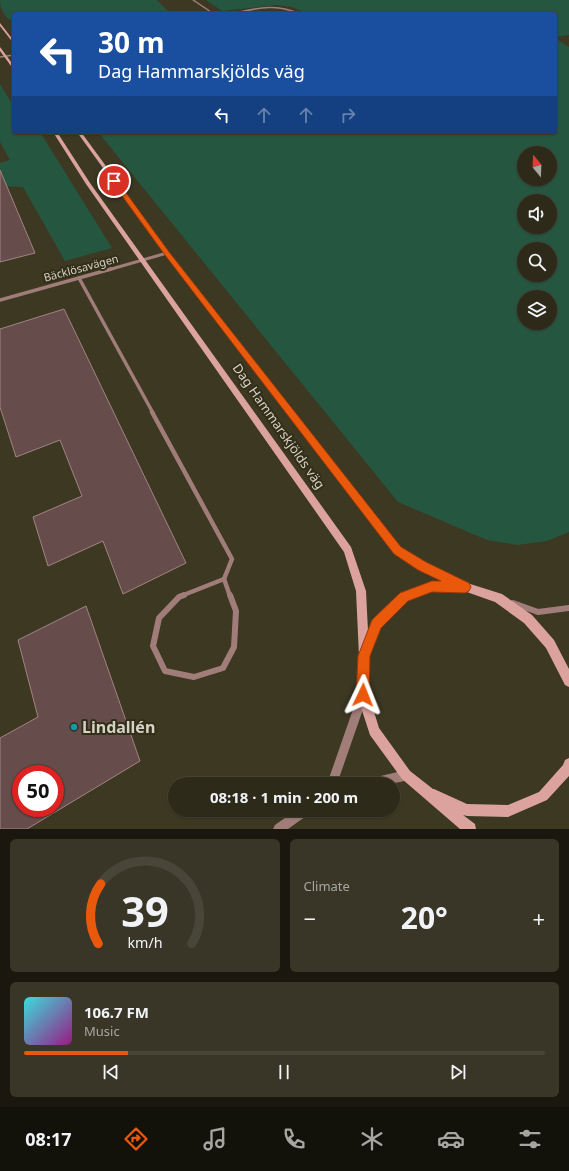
<!DOCTYPE html>
<html lang="en">
<head>
<meta charset="utf-8">
<style>
	:root { --surface:#2d2a1a; --page:#393627; --text:#f1f3f6; --muted:#a7a7a2; --line:#484639; --accent:#ea580c }
	body { margin:0; font-family:"Noto Sans",sans-serif; background:var(--page); color:var(--text); height:100vh; display:flex; flex-direction:column; font-size:15px; white-space:nowrap }
	* { box-sizing:border-box; margin:0 }
	p { font-size:13px; color:var(--muted) }
	.icon { flex:none; width:22px; height:22px; fill:none; stroke:currentColor; stroke-width:2; stroke-linecap:round; stroke-linejoin:round }
	.map { position:relative; height:829px; overflow:hidden }
	.drawer { display:flex; flex-direction:column; gap:10px; padding:10px; background:#19170e; flex:1 }
	.drawer>* { flex:none }
	.guide { position:absolute; left:12px; top:12px; width:545px; height:122px; border-radius:4px; box-shadow:0 1px 3px #0004,0 0 0 1px var(--line); background:#1a4fa0; color:#fff; overflow:hidden }
	.needle { width:26px; rotate:341deg }
	.controls { position:absolute; left:517px; top:146px; display:grid; gap:8px }
	.controls a { display:grid; place-items:center; width:40px; height:40px; border-radius:50%; background:var(--surface); box-shadow:0 1px 3px #0004,0 0 0 1px var(--line); font-size:20px }
	.speed { position:absolute; left:12px; top:765px; display:flex; gap:8px; font-size:20px; font-weight:700; text-align:center }
	.speed>* { display:grid; place-content:center; width:52px; height:52px; border-radius:50%; background:var(--surface); box-shadow:0 1px 3px #0004,0 0 0 1px var(--line); line-height:1 }
	.speed .limit { border:6px solid #d22; background:#fff; color:#111 }
	.pin { position:absolute; display:grid; place-items:center; width:34px; height:34px; color:#fff; margin:-17px; border:2px solid #fff; border-radius:50%; box-shadow:0 1px 4px #0007 }
	.me { position:absolute; width:44px; margin:-22px; rotate:2deg; stroke-linejoin:round; filter:drop-shadow(0 0 3px #0008) }
	.turn { display:flex; align-items:center; gap:14px; height:84px; padding:0 20px; font-size:18px }
	.turn .icon { width:52px; height:52px; stroke-width:2.5 }
	.turn b { display:block; font-size:28px; line-height:34px }
	.lanes { display:flex; align-items:center; height:38px; padding:0 20px; background:#0003; justify-content:center; gap:20px; direction:ltr }
	.lanes .off { opacity:.35 }
	.big { font-size:30px; font-weight:700; line-height:1.1 }
	.drawer .card { flex:1; display:flex; flex-direction:column; justify-content:center; gap:6px; min-width:0; padding:0 14px; border-radius:6px; background:var(--page) }
	.drawer .dial { align-items:center; gap:0 }
	.dial svg { height:104px; overflow:visible; fill:none; stroke:var(--line); stroke-width:7; stroke-linecap:round; text-anchor:middle }
	.dial text { fill:var(--text); stroke:none }
	.song { display:flex; align-items:center; gap:12px }
	.cover { width:48px; height:48px; border-radius:6px; background:linear-gradient(135deg,hsl(180 70% 55%),hsl(310 70% 35%)) }
	.played { height:4px; border-radius:2px; background:linear-gradient(90deg,var(--accent) 20%,var(--line) 20%) }
	.keys { display:flex; justify-content:space-around; direction:ltr }
	.heat { display:flex; justify-content:space-between; align-items:center; font-size:22px; direction:ltr }
	.drawer .tiles { flex:1; display:grid; gap:10px; grid-template-columns:1fr 1fr }
	.card:last-child { grid-column:span 2 }
	.trip { position:absolute; left:168px; top:777px; width:232px; height:40px; border-radius:20px; background:var(--surface); box-shadow:0 1px 3px #0004,0 0 0 1px var(--line); font-weight:700; line-height:40px; text-align:center }
	.tab-bar { display:flex; height:64px; justify-content:space-around; align-items:center; background:#12110a; color:var(--muted) }
	.tab-bar .icon { width:28px; height:28px }
	.tab-bar .current { color:var(--accent) }
	.tab-bar b { font-size:18px; color:var(--text) }
	.map>svg:first-child { display:block }
	.green { fill:#255740; fill-rule:evenodd }
	.building { fill:#664c4a; stroke:#a18482; fill-rule:evenodd }
	.lines { fill:none; stroke-linecap:round; stroke-linejoin:round }
	.service { stroke:#a17d7a; stroke-width:1.5 }
	.minor-far4 { stroke:#a17d7a; stroke-width:1.5 }
	.minor-far3 { stroke:#a17d7a; stroke-width:3 }
	.minor-far2 { stroke:#a17d7a; stroke-width:3.5 }
	.minor-far1 { stroke:#a17d7a; stroke-width:4.5 }
	.minor { stroke:#a17d7a; stroke-width:6 }
	.tertiary { fill:#a17d7a; fill-rule:evenodd }
	.secondary { fill:#dca39e; fill-rule:evenodd }
	.route { fill:#ea580c; stroke:#983908 }
	.culture-dot { fill:#0f9aa8; stroke:#322e18; stroke-width:1.5 }
	.labels { text-anchor:middle; stroke-width:4; stroke-linejoin:round; paint-order:stroke }
	.far-street-label { font-size:11px; fill:#d5d3c6; stroke:#322e18 }
	.street-label { font-size:13px; fill:#d5d3c6; stroke:#322e18 }
	.near-poi-label { font-size:16px; font-weight:bold; fill:#d5d3c6; stroke:#322e18; text-anchor:start }
</style>
</head>
<body>
<div class="map">
<svg width="569" height="829" viewBox="0 0 569 829">
	<rect width="100%" height="100%" fill="#3c3822"/>
	<g class="green">
		<path d="M 0,0 L 157,0 L 171,14 L 14,14 L 14,22 C 5,19 0,9 0,0 Z"/>
		<path d="M 206,0 L 569,0 L 569,35 L 555,37 L 555,14 L 310,14 L 292,7 L 276,5 L 222,11 Z"/>
		<path d="M 555,38 L 569,47 L 569,532 L 547,541 L 517,545 L 487,540 L 398,502 L 98,132 L 555,132 ZM 524,153 L 550,153 L 550,179 L 524,179 ZM 524,201 L 550,201 L 550,227 L 524,227 ZM 524,249 L 550,249 L 550,275 L 524,275 ZM 524,297 L 550,297 L 550,323 L 524,323 Z"/>
		<path d="M 0,84 L 14,107 L 14,132 L 40,132 L 112,248 L 65,261 L 23,187 L 0,186 L 0,163 L 10,160 L 0,142 Z"/>
	</g>
	<g class="building">
		<path d="M 0,170 L 35,253 L 0,262 Z"/>
		<path d="M 64,309 L 186,563 L 123,594 L 103,541 L 48,566 L 33,517 L 82,496 L 60,440 L 16,457 L 0,407 L 0,329 Z"/>
		<path d="M 86,606 L 140,761 L 27,829 L 0,829 L 0,738 L 38,717 L 18,640 ZM 21,774 L 55,774 L 55,808 L 21,808 Z"/>
	</g>
	<g class="lines">
		<g class="service">
			<path d="M 193,0 L 214,14"/>
			<path d="M 231,14 C 254,9 277,2 299,14"/>
		</g>
		<path class="minor-far4" d="M 0,57 L 14,55"/>
		<path class="minor-far3" d="M 108,270 L 167,253"/>
		<g class="minor-far2">
			<path d="M 79,278 L 153,413"/>
			<path d="M 0,300 L 111,269"/>
		</g>
		<g class="minor-far1">
			<path d="M 152,412 L 232,559 L 224,579"/>
			<path d="M 224,579 L 230,596"/>
			<path d="M 181,596 L 224,579"/>
		</g>
		<g class="minor">
			<path d="M 184,595 L 179,597 L 159,618 L 153,646 L 165,671 L 194,677 L 223,668 L 234,647 L 236,611 L 230,595"/>
			<path d="M 513,603 L 538,612 L 569,608"/>
		</g>
		<g class="tertiary">
			<path d="M 363,690 L 367,691 L 368,695 L 337,784 L 327,784 L 358,695 L 359,691 Z"/>
			<path d="M 406,770 L 410,771 L 411,775 L 410,779 C 395,785 379,784 363,784 L 364,780 L 368,779 Z"/>
			<path d="M 296,810 L 311,810 L 309,814 L 288,829 L 273,829 L 275,825 Z"/>
		</g>
		<g class="secondary">
			<path d="M 0,23 L 14,41 L 14,44 L 0,26 Z"/>
			<path d="M 0,47 L 14,66 L 14,70 L 0,51 Z"/>
			<path d="M 53,132 L 57,132 L 90,183 L 351,547 L 366,591 L 368,631 L 372,620 L 400,593 L 432,581 L 443,582 L 419,569 L 394,553 L 165,254 L 77,132 L 81,132 L 169,252 L 400,547 L 425,563 L 467,583 L 502,594 L 532,615 L 554,640 L 569,669 L 569,687 L 565,685 L 546,648 L 524,623 L 495,602 L 464,591 L 432,591 L 408,601 L 380,627 L 369,656 L 369,695 L 379,728 L 410,771 L 433,789 L 434,789 L 467,804 L 508,805 L 539,792 L 563,765 L 565,760 L 569,758 L 569,776 L 547,800 L 508,817 L 467,816 L 463,815 L 475,824 L 476,829 L 460,829 L 402,779 L 370,735 L 357,695 L 359,656 L 356,591 L 344,552 L 86,184 Z"/>
		</g>
	</g>
	<path class="route" d="M 112,179 L 116,179 L 169,252 L 401,547 L 426,562 L 469,583 L 471,587 L 469,591 L 465,593 L 432,592 L 408,601 L 381,628 L 370,656 L 369,695 L 367,700 L 363,702 L 358,700 L 356,695 L 358,656 L 372,620 L 400,593 L 432,581 L 441,581 L 418,570 L 394,554 L 165,255 L 112,182 Z"/>
	<circle class="culture-dot" cx="74" cy="727" r="4"/>
	<g class="labels">
		<g class="far-street-label">
			<text transform="translate(81 268) rotate(-15)" y="4">Bäcklösavägen</text>
		</g>
		<g class="street-label">
			<text transform="translate(279 426) rotate(55)" y="5">Dag Hammarskjölds väg</text>
		</g>
		<g class="near-poi-label">
			<text x="82" y="733">Lindallén</text>
		</g>
	</g>
</svg>
<div class="controls">
<a><svg class="needle" viewBox="-14 -14 28 28"><path d="M0-13l5 13h-10z" fill="#e53935"/><path d="M0 13l5-13h-10z" fill="#a7a7a2"/></svg></a>
<a><svg class="icon" aria-label="sound" viewBox="0 0 24 24"><path d="M4 9h4l5-4v14l-5-4H4zM17 9q2 3 0 6"/></svg></a>
<a><svg class="icon" aria-label="search" viewBox="0 0 24 24"><circle cx="10" cy="10" r="6"/><path d="M15 15l6 6"/></svg></a>
<a><svg class="icon" aria-label="layers" viewBox="0 0 24 24"><path d="M12 4l9 5-9 5-9-5zM3 14l9 5 9-5"/></svg></a>
</div>
<div class="speed"><div class="limit">50</div></div>
<div class="pin" style="left:114px;top:181px;background:#d93025"><svg class="icon" aria-label="arrive" viewBox="0 0 24 24"><path d="M6 21V4h12l-3 4 3 4H6"/></svg></div>
<svg class="me" style="left:363px;top:695px" viewBox="-20 -20 40 40"><path d="M0-17L14 15 0 8-14 15z" fill="#ea580c" stroke="#fff" stroke-width="4"/></svg>
<div class="trip">08:18 · 1 min · 200 m</div>
<div class="guide">
<div class="turn"><svg class="icon" aria-label="left" viewBox="0 0 24 24"><path d="M17 20v-9H6M10 6l-5 5 5 5"/></svg><div><b>30 m</b>Dag Hammarskjölds väg</div></div>
<div class="lanes"><svg class="icon" aria-label="left" viewBox="0 0 24 24"><path d="M17 20v-9H6M10 6l-5 5 5 5"/></svg><svg class="icon off" aria-label="ahead" viewBox="0 0 24 24"><path d="M12 20V5M6 11l6-6 6 6"/></svg><svg class="icon off" aria-label="ahead" viewBox="0 0 24 24"><path d="M12 20V5M6 11l6-6 6 6"/></svg><svg class="icon off" aria-label="right" viewBox="0 0 24 24"><path d="M7 20v-9h11M14 6l5 5-5 5"/></svg></div>
</div>
</div>
<section class="drawer">
<div class="tiles">
<div class="card dial"><svg viewBox="0 0 100 80">
<path d="M14 69A42 42 0 1 1 86 69"/>
<path d="M14 69A42 42 0 0 1 16 23" stroke="#ea580c"/>
<text x="50" y="56" font-size="32" font-weight="700">39</text>
<text x="50" y="72" font-size="11">km/h</text>
</svg></div>
<div class="card"><p>Climate</p>
<div class="heat"><a>−</a><b class="big">20°</b><a>+</a></div>
</div>
<div class="card">
<div class="song"><i class="cover"></i><div><b>106.7 FM</b><p>Music</p></div></div>
<div class="played"></div>
<div class="keys"><svg class="icon" aria-label="previous" viewBox="0 0 24 24"><path d="M18 5L8 12l10 7zM5 5v14"/></svg><svg class="icon" aria-label="pause" viewBox="0 0 24 24"><path d="M8 5v14M16 5v14"/></svg><svg class="icon" aria-label="next" viewBox="0 0 24 24"><path d="M6 5l10 7-10 7zM19 5v14"/></svg></div>
</div>
</div>
</section>
<nav class="tab-bar">
<b>08:17</b>
<svg class="icon current" aria-label="directions" viewBox="0 0 24 24"><path d="M12 3l9 9-9 9-9-9zM9 14v-3h6M13 9l2 2-2 2"/></svg>
<svg class="icon" aria-label="music" viewBox="0 0 24 24"><path d="M9 18V5l10-2v13"/><circle cx="6" cy="18" r="3"/><circle cx="16" cy="16" r="3"/></svg>
<svg class="icon" aria-label="phone" viewBox="0 0 24 24"><path d="M5 4h4l2 5-3 2q2 4 5 5l2-3 5 2v4C11 20 4 13 5 4z"/></svg>
<svg class="icon" aria-label="climate" viewBox="0 0 24 24"><path d="M12 3v18M4 7l16 10M4 17L20 7"/></svg>
<svg class="icon" aria-label="car" viewBox="0 0 24 24"><path d="M5 17H2v-5l4-1 3-4h7l3 4 3 1v5h-3M9 17h6M6 11h13"/><circle cx="7" cy="17" r="2"/><circle cx="17" cy="17" r="2"/></svg>
<svg class="icon" aria-label="filters" viewBox="0 0 24 24"><path d="M4 7h16M4 17h16"/><circle cx="9" cy="7" r="2"/><circle cx="15" cy="17" r="2"/></svg>
</nav>
</body>
</html>
